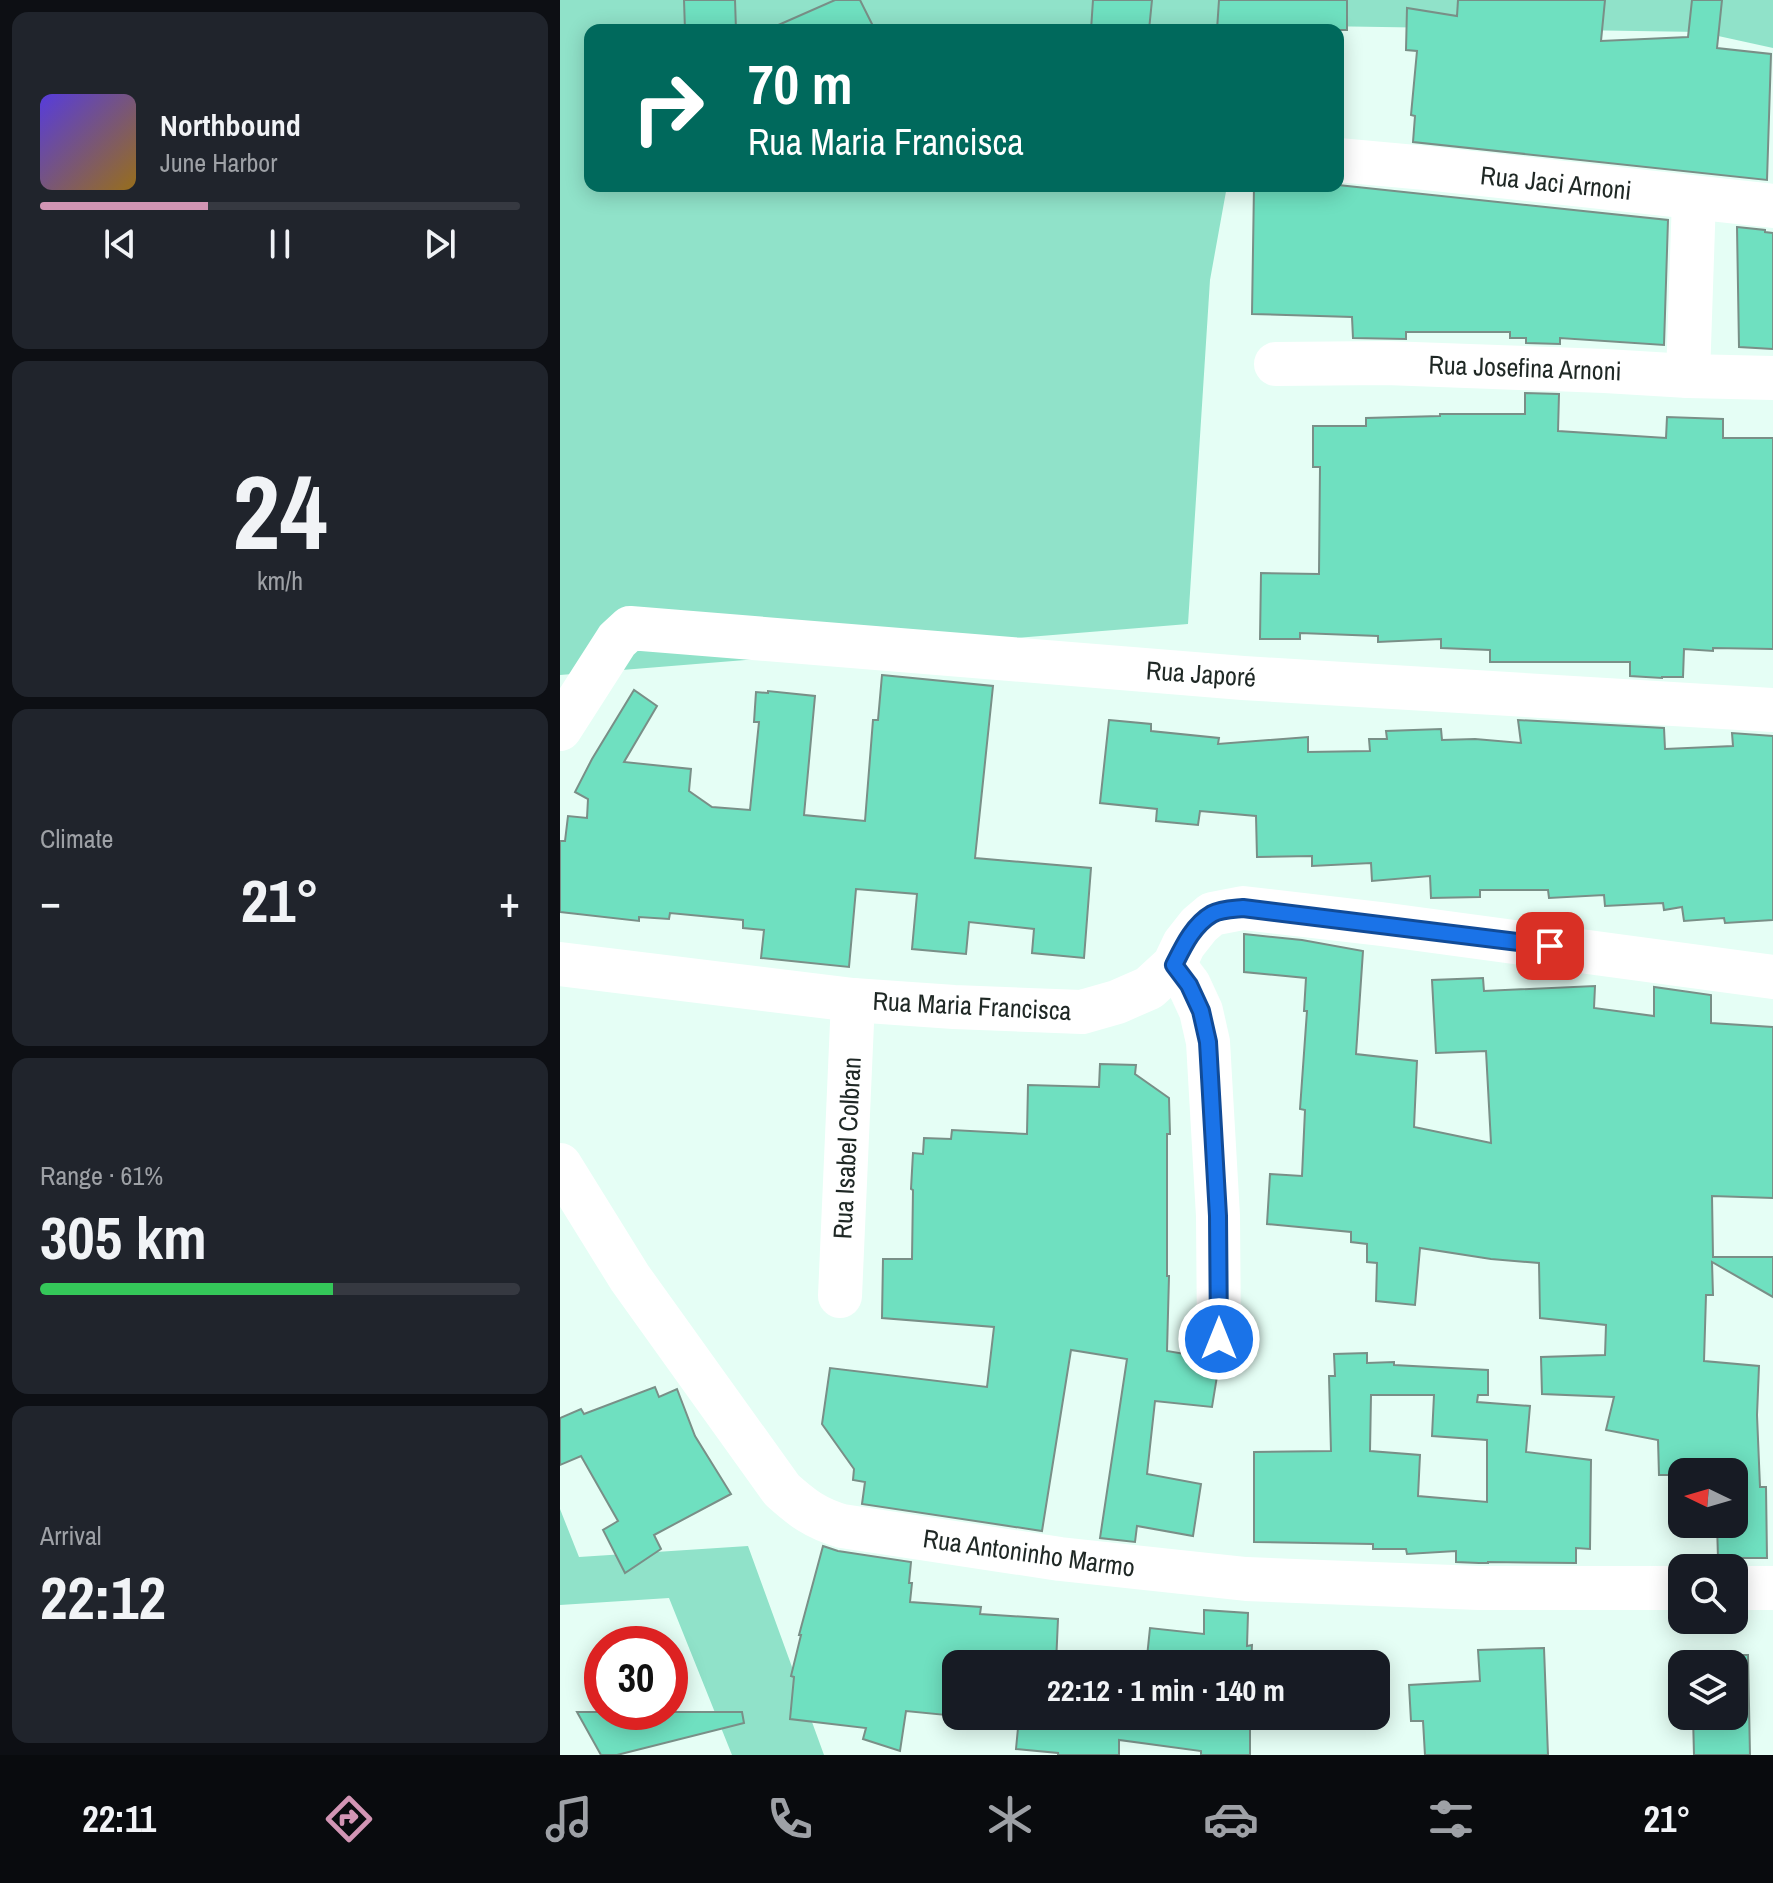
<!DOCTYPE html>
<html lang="en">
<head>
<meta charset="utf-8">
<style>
	:root { --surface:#171b24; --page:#20242c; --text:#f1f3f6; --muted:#9ea1a6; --line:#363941; --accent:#d295b4 }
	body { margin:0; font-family:"Archivo Narrow",sans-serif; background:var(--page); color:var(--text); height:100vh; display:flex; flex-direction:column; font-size:30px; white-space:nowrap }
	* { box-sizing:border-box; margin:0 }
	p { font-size:26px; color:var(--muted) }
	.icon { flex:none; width:44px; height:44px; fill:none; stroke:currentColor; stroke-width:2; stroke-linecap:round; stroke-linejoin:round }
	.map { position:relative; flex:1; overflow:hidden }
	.sheet { display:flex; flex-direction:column; gap:12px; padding:12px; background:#0d0f14; width:560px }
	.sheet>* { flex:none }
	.top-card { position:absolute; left:24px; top:24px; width:760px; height:168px; border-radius:16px; box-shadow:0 4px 20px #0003; background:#00695c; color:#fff; overflow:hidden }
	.needle { width:52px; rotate:275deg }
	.fabs { position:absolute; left:1108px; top:1458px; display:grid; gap:16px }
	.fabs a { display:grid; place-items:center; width:80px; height:80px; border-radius:16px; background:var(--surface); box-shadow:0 4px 20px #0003; font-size:40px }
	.speed { position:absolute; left:24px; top:1626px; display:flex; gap:16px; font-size:40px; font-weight:700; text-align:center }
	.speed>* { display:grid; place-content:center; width:104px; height:104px; border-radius:50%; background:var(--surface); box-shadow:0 4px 20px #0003; line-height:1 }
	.speed .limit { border:12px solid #d22; background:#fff; color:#111 }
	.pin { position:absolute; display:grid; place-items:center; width:68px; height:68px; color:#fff; margin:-34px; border-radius:16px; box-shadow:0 4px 12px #0006 }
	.me { position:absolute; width:88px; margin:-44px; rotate:0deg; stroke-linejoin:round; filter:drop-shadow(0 0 6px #0008) }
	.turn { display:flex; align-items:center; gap:28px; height:168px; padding:0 32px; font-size:36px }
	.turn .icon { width:104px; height:104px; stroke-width:2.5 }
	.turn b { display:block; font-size:56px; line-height:68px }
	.big { font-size:60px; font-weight:700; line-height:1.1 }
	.sheet .tile { flex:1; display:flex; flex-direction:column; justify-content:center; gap:12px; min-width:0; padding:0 28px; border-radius:16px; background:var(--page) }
	.sheet .dial { align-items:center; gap:0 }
	.dial b { font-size:104px; line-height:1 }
	.song { display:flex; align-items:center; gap:24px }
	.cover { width:96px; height:96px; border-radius:12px; background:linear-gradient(135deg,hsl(250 70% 55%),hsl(40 70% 35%)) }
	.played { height:8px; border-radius:4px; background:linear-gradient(90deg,var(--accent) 35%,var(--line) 35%) }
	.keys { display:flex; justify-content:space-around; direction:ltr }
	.heat { display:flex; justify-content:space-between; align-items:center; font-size:44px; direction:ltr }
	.charge { height:12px; border-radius:6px; background:linear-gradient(90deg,#34c759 61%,var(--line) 0) }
	.trip { position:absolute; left:382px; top:1650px; width:448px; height:80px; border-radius:16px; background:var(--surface); box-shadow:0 4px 20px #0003; font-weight:700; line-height:80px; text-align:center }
	.dock { display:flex; height:128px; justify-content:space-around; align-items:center; background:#090b0e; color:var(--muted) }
	.dock .icon { width:56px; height:56px }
	.dock .selected { color:var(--accent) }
	.dock b { font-size:36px; color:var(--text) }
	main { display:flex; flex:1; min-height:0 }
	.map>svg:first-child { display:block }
	.green { fill:#90e2c9 }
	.building { fill:#6fe0c0; stroke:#798f87; stroke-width:2; fill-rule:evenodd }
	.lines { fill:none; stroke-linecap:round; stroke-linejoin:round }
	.minor { stroke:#fff; stroke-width:44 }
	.route-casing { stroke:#114b97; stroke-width:20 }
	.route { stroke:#1a73e8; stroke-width:14 }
	.labels { text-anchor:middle; stroke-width:7; stroke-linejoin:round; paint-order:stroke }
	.street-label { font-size:26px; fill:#1f2825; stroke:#fff }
</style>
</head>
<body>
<main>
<section class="sheet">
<div class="tile">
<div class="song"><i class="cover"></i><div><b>Northbound</b><p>June Harbor</p></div></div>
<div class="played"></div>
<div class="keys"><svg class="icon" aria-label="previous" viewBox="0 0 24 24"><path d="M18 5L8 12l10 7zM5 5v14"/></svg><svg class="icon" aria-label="pause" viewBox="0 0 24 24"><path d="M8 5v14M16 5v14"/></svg><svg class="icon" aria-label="next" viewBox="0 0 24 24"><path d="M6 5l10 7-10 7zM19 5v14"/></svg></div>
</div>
<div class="tile dial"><b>24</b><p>km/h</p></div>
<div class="tile"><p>Climate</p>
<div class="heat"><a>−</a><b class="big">21°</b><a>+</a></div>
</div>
<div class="tile"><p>Range · 61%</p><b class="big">305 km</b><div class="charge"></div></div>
<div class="tile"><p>Arrival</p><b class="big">22:12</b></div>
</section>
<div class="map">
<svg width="1213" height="1755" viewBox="0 0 1213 1755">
	<rect width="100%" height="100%" fill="#e5fef5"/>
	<g class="green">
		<path d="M 0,0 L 1213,0 L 1213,48 L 1140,32 L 697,25 L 696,30 L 30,30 L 30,186 L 667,186 L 650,280 L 628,624 L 0,675 Z"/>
		<path d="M 0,1509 L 19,1557 L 188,1546 L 264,1755 L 172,1755 L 109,1598 L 0,1605 Z"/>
	</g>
	<g class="building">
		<path d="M 124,0 L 175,0 L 176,30 L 125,30 Z"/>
		<path d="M 275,0 L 300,0 L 315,30 L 207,30 Z"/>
		<path d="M 533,0 L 592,0 L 589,30 L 531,30 Z"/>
		<path d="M 659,0 L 787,0 L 787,30 L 657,30 Z"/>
		<path d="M 898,0 L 1045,0 L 1041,41 L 1128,37 L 1132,0 L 1162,0 L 1157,48 L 1211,54 L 1207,180 L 853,142 L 855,116 L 851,115 L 857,51 L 846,50 L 847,8 L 897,16 Z"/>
		<path d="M 778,185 L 1108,220 L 1104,345 L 1000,338 L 1000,344 L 966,343 L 966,338 L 950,338 L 950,332 L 846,332 L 846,339 L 793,338 L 792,317 L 692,314 L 694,186 Z"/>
		<path d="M 1177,227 L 1205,230 L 1205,232 L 1213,233 L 1213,349 L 1179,347 Z"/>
		<path d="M 965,393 L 999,394 L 998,431 L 1106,438 L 1107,417 L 1163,419 L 1163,438 L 1213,438 L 1213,649 L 1153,648 L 1153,651 L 1124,649 L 1123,677 L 1102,677 L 1102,678 L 1070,676 L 1070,662 L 930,662 L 930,650 L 881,648 L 881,639 L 818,642 L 818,636 L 740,633 L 740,639 L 700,639 L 701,573 L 759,574 L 760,467 L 753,467 L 753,426 L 806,426 L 806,418 L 880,416 L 880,414 L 965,414 Z"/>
		<path d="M 322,675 L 433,686 L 415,858 L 531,868 L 524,958 L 472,953 L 474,929 L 409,922 L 406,954 L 352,949 L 357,894 L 296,889 L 289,967 L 201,958 L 204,930 L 183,928 L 183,920 L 110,913 L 109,919 L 79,917 L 79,921 L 0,912 L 0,841 L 5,841 L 8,816 L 27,818 L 28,799 L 15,792 L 32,759 L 74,690 L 97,706 L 64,762 L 131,769 L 129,791 L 152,807 L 190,810 L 199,722 L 194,722 L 196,692 L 208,693 L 208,691 L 255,696 L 244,815 L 305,821 L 313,720 L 318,720 Z"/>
		<path d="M 549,720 L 591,724 L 591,731 L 659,738 L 658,744 L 748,737 L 748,752 L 810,751 L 809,739 L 827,739 L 826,731 L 881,729 L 882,740 L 915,739 L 961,743 L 958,720 L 1104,728 L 1105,749 L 1173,746 L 1172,733 L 1213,736 L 1213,920 L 1165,923 L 1164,918 L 1124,921 L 1122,907 L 1104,910 L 1103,903 L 1045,906 L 1044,895 L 989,898 L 988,890 L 920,890 L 920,897 L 871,898 L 870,876 L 812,881 L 811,863 L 752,866 L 752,856 L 697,857 L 696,816 L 640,811 L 638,825 L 596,821 L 597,809 L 540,803 Z"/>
		<path d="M 684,934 L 742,940 L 803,951 L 796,1054 L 857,1061 L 854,1127 L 931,1143 L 926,1051 L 876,1053 L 872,980 L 923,978 L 924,991 L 1035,986 L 1034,1008 L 1094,1016 L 1094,987 L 1151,995 L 1151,1023 L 1213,1027 L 1213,1198 L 1152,1196 L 1153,1257 L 1213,1257 L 1213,1297 L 1152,1262 L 1153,1295 L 1146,1295 L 1144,1361 L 1199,1366 L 1197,1415 L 1200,1487 L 1206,1487 L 1207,1558 L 1158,1558 L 1157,1524 L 1174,1524 L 1174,1472 L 1122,1472 L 1122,1475 L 1099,1475 L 1098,1440 L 1046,1430 L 1054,1397 L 982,1394 L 981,1357 L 1045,1355 L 1046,1325 L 980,1318 L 979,1263 L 931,1259 L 860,1248 L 855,1305 L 816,1301 L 817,1263 L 807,1262 L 807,1244 L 791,1242 L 791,1232 L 707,1224 L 710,1174 L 742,1176 L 745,1110 L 740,1109 L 747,1011 L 744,1011 L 746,978 L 684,972 Z"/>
		<path d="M 540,1064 L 576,1065 L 575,1074 L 609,1098 L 610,1134 L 607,1134 L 607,1276 L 609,1276 L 607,1351 L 642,1357 L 647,1361 L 659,1364 L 652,1407 L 595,1401 L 587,1474 L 641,1484 L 633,1536 L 577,1526 L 575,1542 L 540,1538 L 567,1359 L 511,1350 L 482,1531 L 302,1504 L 305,1482 L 293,1480 L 294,1469 L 262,1424 L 270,1368 L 427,1387 L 434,1327 L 322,1318 L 323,1259 L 352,1259 L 353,1190 L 351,1189 L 353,1153 L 363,1154 L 364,1138 L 391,1139 L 392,1130 L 467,1134 L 468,1085 L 539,1087 Z"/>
		<path d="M 807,1353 L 807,1363 L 834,1362 L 834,1365 L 928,1370 L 928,1395 L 918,1395 L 917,1402 L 970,1406 L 966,1452 L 1031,1460 L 1030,1549 L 1016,1548 L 1016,1563 L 928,1562 L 928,1563 L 919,1563 L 896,1562 L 896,1551 L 847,1554 L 846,1549 L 813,1549 L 813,1544 L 694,1542 L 694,1452 L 771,1451 L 769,1376 L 775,1376 L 774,1354 ZM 811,1395 L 874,1395 L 872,1436 L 927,1440 L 927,1502 L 858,1496 L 860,1455 L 810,1451 Z"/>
		<path d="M 95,1387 L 99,1397 L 117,1389 L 135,1436 L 171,1494 L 94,1535 L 101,1549 L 65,1573 L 43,1530 L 58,1521 L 21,1456 L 0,1465 L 0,1418 L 21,1409 L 24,1414 Z"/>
		<path d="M 263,1546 L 278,1551 L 351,1562 L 349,1583 L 352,1583 L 350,1602 L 421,1607 L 420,1614 L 498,1619 L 496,1664 L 396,1664 L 396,1716 L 346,1711 L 340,1751 L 303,1739 L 306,1728 L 230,1719 L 234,1677 L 231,1676 L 241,1635 L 239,1635 Z"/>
		<path d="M 644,1610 L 688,1613 L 687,1646 L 692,1645 L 691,1664 L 592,1664 L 592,1658 L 587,1657 L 590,1628 L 644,1634 Z"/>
		<path d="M 984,1648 L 988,1755 L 865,1755 L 863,1721 L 851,1721 L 849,1685 L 920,1681 L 918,1650 Z"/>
		<path d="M 1131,1655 L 1188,1655 L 1190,1755 L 1134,1755 L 1133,1716 L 1174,1716 L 1174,1664 L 1131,1664 Z"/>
		<path d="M 17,1712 L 182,1712 L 184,1723 L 57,1755 L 41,1755 Z"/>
		<path d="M 400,1716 L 690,1716 L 690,1755 L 641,1755 L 641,1751 L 559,1740 L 559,1755 L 498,1755 L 498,1753 L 456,1749 L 458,1728 L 432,1726 L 432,1719 Z"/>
	</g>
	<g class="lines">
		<g class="minor">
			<path d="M 778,160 L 866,168 L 1213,206"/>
			<path d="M 716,364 L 826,363 L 1045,371 L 1128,376 L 1213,378"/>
			<path d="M 1128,376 L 1134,198"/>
			<path d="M 0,729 L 57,640 L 70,628 L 683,678 L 1213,710"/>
			<path d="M 0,964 L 293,1000 L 394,1007 L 522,1012 L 557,1002 L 589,988 L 614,965 L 624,944 L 639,925 L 652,914 L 683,908 L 821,924 L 1213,977"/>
			<path d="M 614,965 L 629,985 L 641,1011 L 648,1042 L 658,1216 L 659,1339"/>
			<path d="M 0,1165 L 70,1278 L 222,1490 C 242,1508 255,1518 282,1526 L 500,1559 L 686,1579 L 919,1588 L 1122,1588"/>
			<path d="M 280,1296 L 293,1000"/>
			<path d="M 1174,1588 L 1213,1588"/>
		</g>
	</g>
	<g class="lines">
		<g class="route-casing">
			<path id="route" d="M 659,1339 L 658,1216 L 648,1042 L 641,1011 L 629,985 L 614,965 C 623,947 633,925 652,914 C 661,909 673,909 683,908 L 990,946"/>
		</g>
		<use href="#route" class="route"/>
	</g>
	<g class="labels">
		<g class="street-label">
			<text transform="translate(996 183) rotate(6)" y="9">Rua Jaci Arnoni</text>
			<text transform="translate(965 368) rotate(2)" y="9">Rua Josefina Arnoni</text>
			<text transform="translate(641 674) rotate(4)" y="9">Rua Japoré</text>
			<text transform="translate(412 1006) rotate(3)" y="9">Rua Maria Francisca</text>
			<text transform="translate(287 1148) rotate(-87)" y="9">Rua Isabel Colbran</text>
			<text transform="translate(469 1553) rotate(8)" y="9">Rua Antoninho Marmo</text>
		</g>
	</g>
</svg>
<div class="fabs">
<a><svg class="needle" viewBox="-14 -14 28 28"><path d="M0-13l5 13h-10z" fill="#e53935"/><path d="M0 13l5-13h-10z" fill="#9ea1a6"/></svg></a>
<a><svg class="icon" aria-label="search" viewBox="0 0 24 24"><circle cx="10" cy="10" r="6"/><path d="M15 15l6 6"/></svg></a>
<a><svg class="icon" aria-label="layers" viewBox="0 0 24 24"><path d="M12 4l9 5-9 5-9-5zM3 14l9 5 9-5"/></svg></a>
</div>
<div class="speed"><div class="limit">30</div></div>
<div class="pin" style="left:990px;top:946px;background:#d93025"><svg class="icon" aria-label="arrive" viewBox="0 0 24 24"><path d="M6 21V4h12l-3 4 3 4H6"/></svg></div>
<svg class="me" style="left:659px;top:1339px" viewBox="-20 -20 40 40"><circle r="17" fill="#1a73e8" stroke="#fff" stroke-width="3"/><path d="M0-11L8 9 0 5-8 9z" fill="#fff"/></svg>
<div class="trip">22:12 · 1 min · 140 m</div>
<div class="top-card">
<div class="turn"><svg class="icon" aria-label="right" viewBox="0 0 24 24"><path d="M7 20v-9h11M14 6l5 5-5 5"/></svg><div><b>70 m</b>Rua Maria Francisca</div></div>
</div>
</div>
</main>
<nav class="dock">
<b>22:11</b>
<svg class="icon selected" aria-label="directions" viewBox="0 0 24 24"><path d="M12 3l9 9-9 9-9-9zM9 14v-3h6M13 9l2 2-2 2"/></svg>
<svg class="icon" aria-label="music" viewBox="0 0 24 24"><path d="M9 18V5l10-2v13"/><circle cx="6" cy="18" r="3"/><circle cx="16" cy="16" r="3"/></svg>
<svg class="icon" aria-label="phone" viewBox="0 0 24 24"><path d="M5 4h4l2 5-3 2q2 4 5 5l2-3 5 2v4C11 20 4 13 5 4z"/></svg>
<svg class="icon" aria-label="climate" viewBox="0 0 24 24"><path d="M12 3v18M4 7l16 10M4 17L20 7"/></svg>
<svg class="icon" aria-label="car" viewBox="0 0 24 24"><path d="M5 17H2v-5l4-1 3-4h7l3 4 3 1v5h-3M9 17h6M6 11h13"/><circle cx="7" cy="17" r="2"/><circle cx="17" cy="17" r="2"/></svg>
<svg class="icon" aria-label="filters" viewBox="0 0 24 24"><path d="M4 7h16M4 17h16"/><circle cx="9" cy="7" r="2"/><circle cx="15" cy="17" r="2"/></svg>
<b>21°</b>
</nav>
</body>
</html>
